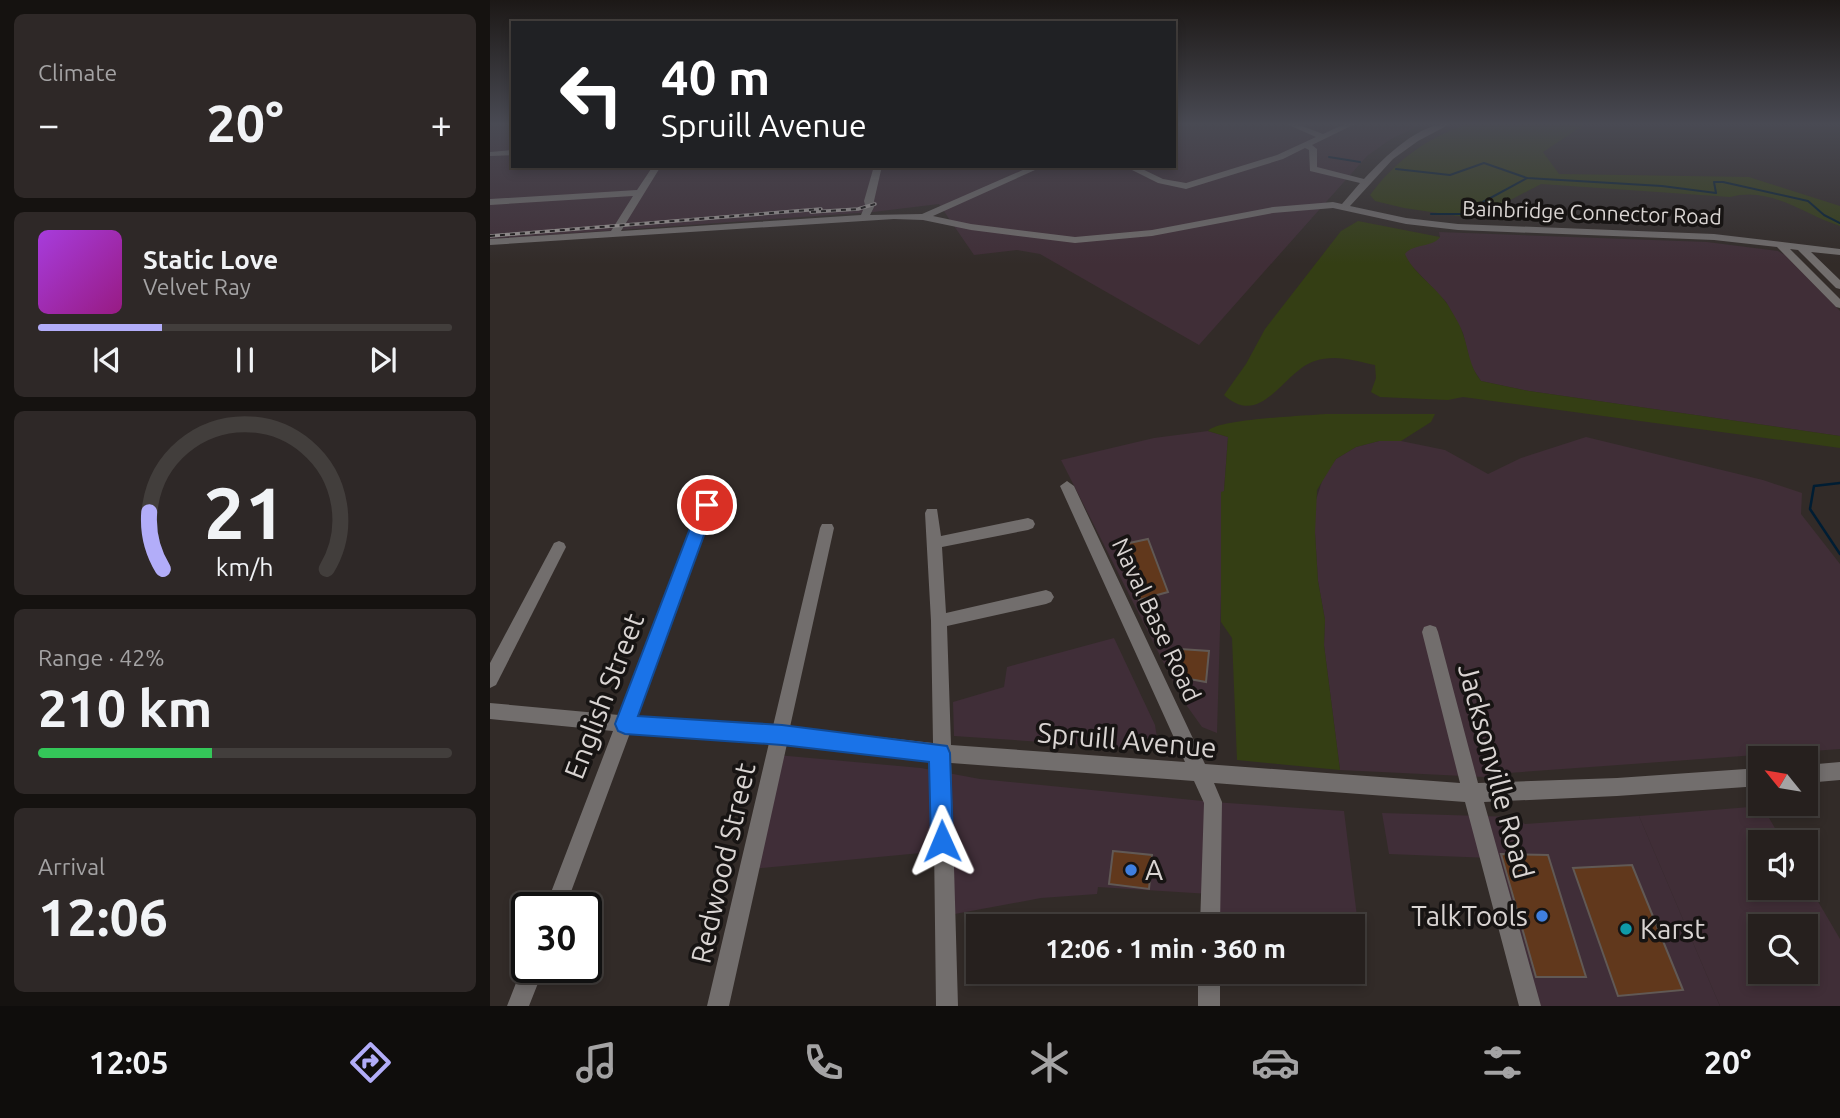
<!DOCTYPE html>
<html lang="en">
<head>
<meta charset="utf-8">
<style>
	:root { --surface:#26201e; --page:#2e2827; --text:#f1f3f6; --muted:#a4a3a4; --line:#423e3c; --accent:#b2adf9 }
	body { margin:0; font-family:Ubuntu,sans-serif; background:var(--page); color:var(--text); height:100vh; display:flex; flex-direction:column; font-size:26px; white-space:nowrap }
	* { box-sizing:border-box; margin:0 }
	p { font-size:23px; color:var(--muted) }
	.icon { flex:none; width:38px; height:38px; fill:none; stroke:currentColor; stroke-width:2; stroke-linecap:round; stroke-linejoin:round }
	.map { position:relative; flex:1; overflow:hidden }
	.drawer { display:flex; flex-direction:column; gap:14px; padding:14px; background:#151210; width:490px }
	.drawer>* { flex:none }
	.top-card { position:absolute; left:21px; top:21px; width:665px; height:147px; border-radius:0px; box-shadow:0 4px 10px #0003,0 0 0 2px var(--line); background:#202124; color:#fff; overflow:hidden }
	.needle { width:46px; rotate:300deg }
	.tools { position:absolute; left:1258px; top:746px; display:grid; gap:14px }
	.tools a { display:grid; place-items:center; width:70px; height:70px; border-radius:0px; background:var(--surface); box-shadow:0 4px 10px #0003,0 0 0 2px var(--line); font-size:35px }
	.speed { position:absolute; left:21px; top:892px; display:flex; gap:14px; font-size:35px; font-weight:700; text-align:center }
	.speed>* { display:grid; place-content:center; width:91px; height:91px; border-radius:50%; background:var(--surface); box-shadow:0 4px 10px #0003,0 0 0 2px var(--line); line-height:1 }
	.speed .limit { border:4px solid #111; border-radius:10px; background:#fff; color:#111 }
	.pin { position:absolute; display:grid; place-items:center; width:60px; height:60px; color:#fff; margin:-30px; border:4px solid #fff; border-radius:50%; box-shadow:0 2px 7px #0007 }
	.me { position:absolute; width:77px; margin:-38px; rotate:359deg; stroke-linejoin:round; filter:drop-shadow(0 0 5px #0008) }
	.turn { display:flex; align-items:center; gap:24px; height:147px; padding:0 35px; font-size:32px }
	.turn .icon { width:91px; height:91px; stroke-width:2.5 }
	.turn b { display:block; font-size:49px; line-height:60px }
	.big { font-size:52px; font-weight:700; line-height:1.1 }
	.drawer .tile { flex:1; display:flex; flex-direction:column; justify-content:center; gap:10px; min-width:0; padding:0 24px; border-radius:10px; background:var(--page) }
	.drawer .dial { align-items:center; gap:0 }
	.dial svg { height:182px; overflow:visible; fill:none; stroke:var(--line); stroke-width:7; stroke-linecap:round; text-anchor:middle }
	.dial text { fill:var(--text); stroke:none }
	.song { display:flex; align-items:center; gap:21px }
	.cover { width:84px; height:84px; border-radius:10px; background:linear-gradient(135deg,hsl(280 70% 55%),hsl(310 70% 35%)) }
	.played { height:7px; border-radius:4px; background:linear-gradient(90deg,var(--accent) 30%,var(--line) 30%) }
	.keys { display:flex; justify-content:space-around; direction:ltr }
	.heat { display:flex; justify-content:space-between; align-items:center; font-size:38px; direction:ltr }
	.charge { height:10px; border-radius:5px; background:linear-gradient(90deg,#34c759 42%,var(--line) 0) }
	.trip { position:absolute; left:476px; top:914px; width:399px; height:70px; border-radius:0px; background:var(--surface); box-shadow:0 4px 10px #0003,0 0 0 2px var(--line); font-weight:700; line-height:70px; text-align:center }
	.tab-bar { display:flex; height:112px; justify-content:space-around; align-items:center; background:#0f0d0c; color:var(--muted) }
	.tab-bar .icon { width:49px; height:49px }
	.tab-bar .current { color:var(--accent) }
	.tab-bar b { font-size:32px; color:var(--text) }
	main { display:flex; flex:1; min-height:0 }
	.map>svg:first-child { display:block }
	.commercial { fill:#402e38 }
	.industrial { fill:#402e37; fill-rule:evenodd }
	.green { fill:#343e14 }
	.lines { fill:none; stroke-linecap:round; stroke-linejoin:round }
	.stream-far1 { stroke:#001d33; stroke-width:2 }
	.stream { stroke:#001d33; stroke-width:2.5 }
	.building { fill:#61381c; stroke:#615955; stroke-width:2 }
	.minor { fill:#726e6d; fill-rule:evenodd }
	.rail-casing { stroke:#9f9997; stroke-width:3.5 }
	.rail { stroke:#171413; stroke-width:2; stroke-dasharray:5; stroke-linecap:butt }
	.route { fill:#1a73e8; stroke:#114b97; stroke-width:2 }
	.shop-dot { fill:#3f7fe0; stroke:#171413; stroke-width:2.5 }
	.culture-dot { fill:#0f9aa8; stroke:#171413; stroke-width:2.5 }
	.labels { text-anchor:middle; stroke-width:7; stroke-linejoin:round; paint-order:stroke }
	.far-street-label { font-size:21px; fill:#d9d4d2; stroke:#171413 }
	.street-label { font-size:24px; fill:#d9d4d2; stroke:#171413 }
	.near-street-label { font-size:28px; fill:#d9d4d2; stroke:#171413 }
	.near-poi-label { font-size:28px; fill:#d9d4d2; stroke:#171413; text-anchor:start }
</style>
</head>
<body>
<main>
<section class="drawer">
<div class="tile"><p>Climate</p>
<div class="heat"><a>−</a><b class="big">20°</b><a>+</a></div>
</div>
<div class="tile">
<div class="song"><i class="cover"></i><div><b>Static Love</b><p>Velvet Ray</p></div></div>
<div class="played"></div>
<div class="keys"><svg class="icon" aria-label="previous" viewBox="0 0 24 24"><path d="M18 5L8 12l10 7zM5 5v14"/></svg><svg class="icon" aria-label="pause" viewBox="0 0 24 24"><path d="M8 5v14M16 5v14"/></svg><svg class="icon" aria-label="next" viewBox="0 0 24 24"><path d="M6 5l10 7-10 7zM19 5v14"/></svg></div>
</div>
<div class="tile dial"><svg viewBox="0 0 100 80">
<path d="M14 69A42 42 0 1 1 86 69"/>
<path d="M14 69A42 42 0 0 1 8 44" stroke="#b2adf9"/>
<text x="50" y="56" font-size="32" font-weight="700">21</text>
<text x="50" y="72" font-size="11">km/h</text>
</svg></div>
<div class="tile"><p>Range · 42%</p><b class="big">210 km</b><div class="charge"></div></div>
<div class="tile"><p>Arrival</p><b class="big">12:06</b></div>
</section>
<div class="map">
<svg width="1350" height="1006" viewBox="0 0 1350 1006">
	<rect width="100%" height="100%" fill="#322b28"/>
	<g class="commercial">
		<path d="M 624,638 L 665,725 L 667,738 L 659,749 L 649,752 L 640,748 L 464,736 L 463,702 L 514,687 L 517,667 Z"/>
		<path d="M 287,755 L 431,768 L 490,779 L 723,802 L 854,811 L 871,949 L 863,948 L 863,926 L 720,926 L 720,894 L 608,887 L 607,894 L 551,898 L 454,916 L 452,851 L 260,869 Z"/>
		<path d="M 892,813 L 1025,817 L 1035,824 L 1149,816 L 1230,1006 L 1040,1006 L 1001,858 L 899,854 Z"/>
	</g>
	<g class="industrial">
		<path d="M 0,123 L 23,123 L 23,166 L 684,166 L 684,123 L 934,123 L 901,139 L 877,156 L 709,345 L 550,254 L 527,250 L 484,255 L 449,204 L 383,212 L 0,239 Z"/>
		<path d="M 949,232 L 1217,242 L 1288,251 L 1295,255 L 1350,311 L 1350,436 L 1039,391 L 991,381 L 981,366 L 973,333 L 956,302 L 917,261 L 914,254 L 919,248 L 950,237 Z"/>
		<path d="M 718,431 L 738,437 L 734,491 L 727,733 L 712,727 L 692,699 L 571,460 L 664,438 Z"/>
		<path d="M 1096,437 L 1273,480 L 1312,493 L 1311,514 L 1350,564 L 1350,749 L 1018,773 L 1015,778 L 850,770 L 834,645 L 835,620 L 828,581 L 825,533 L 825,503 L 834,475 L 846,459 L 866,447 L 889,441 L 911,441 L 955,450 L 998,474 L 1031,458 Z"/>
		<path d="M 1272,806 L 1293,842 L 1270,842 L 1270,887 L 1316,887 L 1316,881 L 1350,939 L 1350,1006 L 1230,1006 L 1149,816 ZM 1270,926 L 1316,926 L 1316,971 L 1270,971 Z"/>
	</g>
	<g class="green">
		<path d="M 982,123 L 1097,123 L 1053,152 L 1069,174 L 1259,177 L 1350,206 L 1350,226 C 1312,214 1281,186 1240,197 L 1051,184 L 990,216 L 975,217 L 914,208 L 885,201 L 880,195 C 907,159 939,136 982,123 Z"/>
		<path d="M 868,221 L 950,237 C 942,248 924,243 915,254 C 922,272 946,287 958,305 C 963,314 970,324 973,334 C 979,351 979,366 991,381 L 1039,391 L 1350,436 L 1350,448 L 973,397 L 958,400 L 890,397 L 881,392 L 886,378 L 885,365 C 865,361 846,354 825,361 C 794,370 772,430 734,395 L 756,364 L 775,329 L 851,231 Z"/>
		<path d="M 835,414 L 945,414 L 941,422 L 911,441 L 889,441 L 866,447 L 846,459 L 827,490 L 825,533 L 828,581 L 835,620 L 834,645 L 850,770 L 747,760 L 742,638 L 731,622 L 731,492 L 734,491 L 738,437 L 718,431 C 728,419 814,416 835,414 Z"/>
	</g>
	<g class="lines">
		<g class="stream-far1">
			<path d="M 839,157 L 870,162"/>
			<path d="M 906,169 L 960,175 L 994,163 L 1037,178 L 1172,186 L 1226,193 L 1224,182 L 1233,182 L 1318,201 L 1334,215 L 1350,223"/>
			<path d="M 941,214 L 982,214 L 993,202 L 1037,178"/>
		</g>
		<path class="stream" d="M 1350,483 L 1324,486 L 1320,509 L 1350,554"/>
	</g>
	<g class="building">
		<path d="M 658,539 L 678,592 L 649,600 L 630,545 Z"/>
		<path d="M 690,649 L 719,651 L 716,682 L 688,677 Z"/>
		<path d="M 623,851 L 662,855 L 659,889 L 619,884 Z"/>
		<path d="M 1011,854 L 1058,855 L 1096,977 L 1046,977 Z"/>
		<path d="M 1142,865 L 1193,990 L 1128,996 L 1083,868 Z"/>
	</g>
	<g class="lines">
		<g class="minor">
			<path d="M 794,123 L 804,123 L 833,134 L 857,123 L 867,123 L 822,145 L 827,149 L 827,167 L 874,179 C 896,156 928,123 962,123 L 928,141 L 903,159 L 860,206 L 916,218 L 968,224 L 1224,234 L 1350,249 L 1350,255 L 1321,252 L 1350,280 L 1350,289 L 1346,288 L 1308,250 L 1300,249 L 1350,299 L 1350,308 L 1346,307 L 1287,247 L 1224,240 L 968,230 L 916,224 L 843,208 L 783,213 L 662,236 L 585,243 L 481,230 L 433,220 L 404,219 L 0,245 L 0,239 L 121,231 L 143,196 L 0,205 L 0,199 L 147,190 L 163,166 L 171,166 L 131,231 L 371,215 L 375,205 L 374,201 L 384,166 L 392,166 L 384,201 L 385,205 L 380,215 L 432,214 L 542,166 L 554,166 L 443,216 L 481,224 L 585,237 L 662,230 L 783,207 L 843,202 L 852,204 L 870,183 L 820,171 L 819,150 L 815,148 L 793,159 L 696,189 L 668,183 L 634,166 L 646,166 L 673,179 L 696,183 L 787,155 L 826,137 Z"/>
			<path d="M 23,150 L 23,155 L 0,156 L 0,152 Z"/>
			<path d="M 577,481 L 584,486 L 715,764 L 970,783 L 932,632 L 934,627 L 940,625 L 946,627 L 948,632 L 988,783 L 1127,778 L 1270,768 L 1270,786 L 1127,796 L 994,802 L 1051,1006 L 1029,1006 L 975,802 L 724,783 L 732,802 L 730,926 L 710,926 L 714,803 L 704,781 L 461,763 L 468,1006 L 446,1006 L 443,761 L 297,744 L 239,1006 L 217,1006 L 279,743 L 140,733 L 75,908 L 55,908 L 123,731 L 0,719 L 0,703 L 129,715 L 210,505 L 212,501 L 222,501 L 224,505 L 146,716 L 283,726 L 330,528 L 332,524 L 342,524 L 344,528 L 300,727 L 443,743 L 441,621 L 435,513 L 437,509 L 447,509 L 451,536 L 538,518 L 543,520 L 545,524 L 543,528 L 538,530 L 452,547 L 456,613 L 556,590 L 561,592 L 564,597 L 561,602 L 556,604 L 457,626 L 461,745 L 695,762 L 570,486 Z"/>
			<path d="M 69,541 L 74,543 L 76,547 L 6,685 L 0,688 L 0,663 L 64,543 Z"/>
			<path d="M 1350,762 L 1350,780 L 1316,783 L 1316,765 Z"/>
			<path d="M 35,960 L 37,968 L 54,968 L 39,1006 L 17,1006 Z"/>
			<rect x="708" y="971" width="22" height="35"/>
		</g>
		<g class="rail-casing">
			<g id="rail">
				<path d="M 321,212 L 368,209 L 385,204"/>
				<path d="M 0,236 L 331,209"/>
			</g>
		</g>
		<use href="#rail" class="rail"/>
	</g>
	<linearGradient id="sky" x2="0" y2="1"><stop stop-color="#1c1816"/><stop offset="0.47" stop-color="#494a53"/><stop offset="1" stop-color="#494a53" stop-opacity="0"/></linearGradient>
	<rect width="1350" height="264" fill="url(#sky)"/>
	<path class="route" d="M 217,499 L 225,505 L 148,716 L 292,725 L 457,746 L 460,753 L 463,841 L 460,849 L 452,852 L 444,849 L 441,841 L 439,762 L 292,745 L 135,734 L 128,731 L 125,724 L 209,505 Z"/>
	<g class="shop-dot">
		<circle cx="641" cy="870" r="7"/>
		<circle cx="1052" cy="916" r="7"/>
	</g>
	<circle class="culture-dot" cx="1136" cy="929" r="7"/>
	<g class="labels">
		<g class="far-street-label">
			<text transform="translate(1102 213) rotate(2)" y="7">Bainbridge Connector Road</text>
		</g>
		<g class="street-label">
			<text transform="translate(666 620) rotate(65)" y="8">Naval Base Road</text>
		</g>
		<g class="near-street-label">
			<text transform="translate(114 696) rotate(-69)" y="10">English Street</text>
			<text transform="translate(637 740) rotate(5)" y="10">Spruill Avenue</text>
			<text transform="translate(1006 771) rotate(75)" y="10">Jacksonville Road</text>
			<text transform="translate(233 863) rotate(-77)" y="10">Redwood Street</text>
		</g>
		<g class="near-poi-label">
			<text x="655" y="880">A</text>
			<text x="1038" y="926" text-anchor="end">TalkTools</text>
			<text x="1150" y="939">Karst</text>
		</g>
	</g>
</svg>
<div class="tools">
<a><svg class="needle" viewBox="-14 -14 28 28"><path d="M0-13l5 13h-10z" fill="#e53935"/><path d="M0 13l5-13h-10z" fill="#a4a3a4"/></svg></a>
<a><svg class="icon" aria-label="sound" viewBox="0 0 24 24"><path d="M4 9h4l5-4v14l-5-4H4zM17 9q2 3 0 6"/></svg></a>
<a><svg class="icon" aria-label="search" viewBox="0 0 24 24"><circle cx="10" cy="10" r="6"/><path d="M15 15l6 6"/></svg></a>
</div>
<div class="speed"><div class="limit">30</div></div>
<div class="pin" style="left:217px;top:505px;background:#d93025"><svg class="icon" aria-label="arrive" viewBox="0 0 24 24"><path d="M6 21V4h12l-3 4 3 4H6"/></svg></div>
<svg class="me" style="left:452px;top:841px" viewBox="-20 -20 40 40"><path d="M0-17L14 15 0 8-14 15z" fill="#1a73e8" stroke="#fff" stroke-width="4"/></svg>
<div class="trip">12:06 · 1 min · 360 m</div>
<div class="top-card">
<div class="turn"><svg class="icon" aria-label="left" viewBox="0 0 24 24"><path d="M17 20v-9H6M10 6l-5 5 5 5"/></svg><div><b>40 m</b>Spruill Avenue</div></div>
</div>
</div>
</main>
<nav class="tab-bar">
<b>12:05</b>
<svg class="icon current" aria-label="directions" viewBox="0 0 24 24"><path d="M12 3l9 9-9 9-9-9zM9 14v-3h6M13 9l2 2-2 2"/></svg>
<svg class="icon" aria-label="music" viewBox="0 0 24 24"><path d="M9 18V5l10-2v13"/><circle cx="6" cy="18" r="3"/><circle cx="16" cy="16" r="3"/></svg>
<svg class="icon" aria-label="phone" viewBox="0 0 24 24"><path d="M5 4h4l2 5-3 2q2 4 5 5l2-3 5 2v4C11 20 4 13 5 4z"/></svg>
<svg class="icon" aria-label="climate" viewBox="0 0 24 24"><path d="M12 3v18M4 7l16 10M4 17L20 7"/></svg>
<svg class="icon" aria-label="car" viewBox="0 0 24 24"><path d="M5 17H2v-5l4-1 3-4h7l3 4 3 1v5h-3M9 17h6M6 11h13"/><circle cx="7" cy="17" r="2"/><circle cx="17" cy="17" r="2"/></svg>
<svg class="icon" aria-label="filters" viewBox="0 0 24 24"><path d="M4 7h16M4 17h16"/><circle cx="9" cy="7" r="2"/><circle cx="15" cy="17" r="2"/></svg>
<b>20°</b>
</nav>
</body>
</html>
